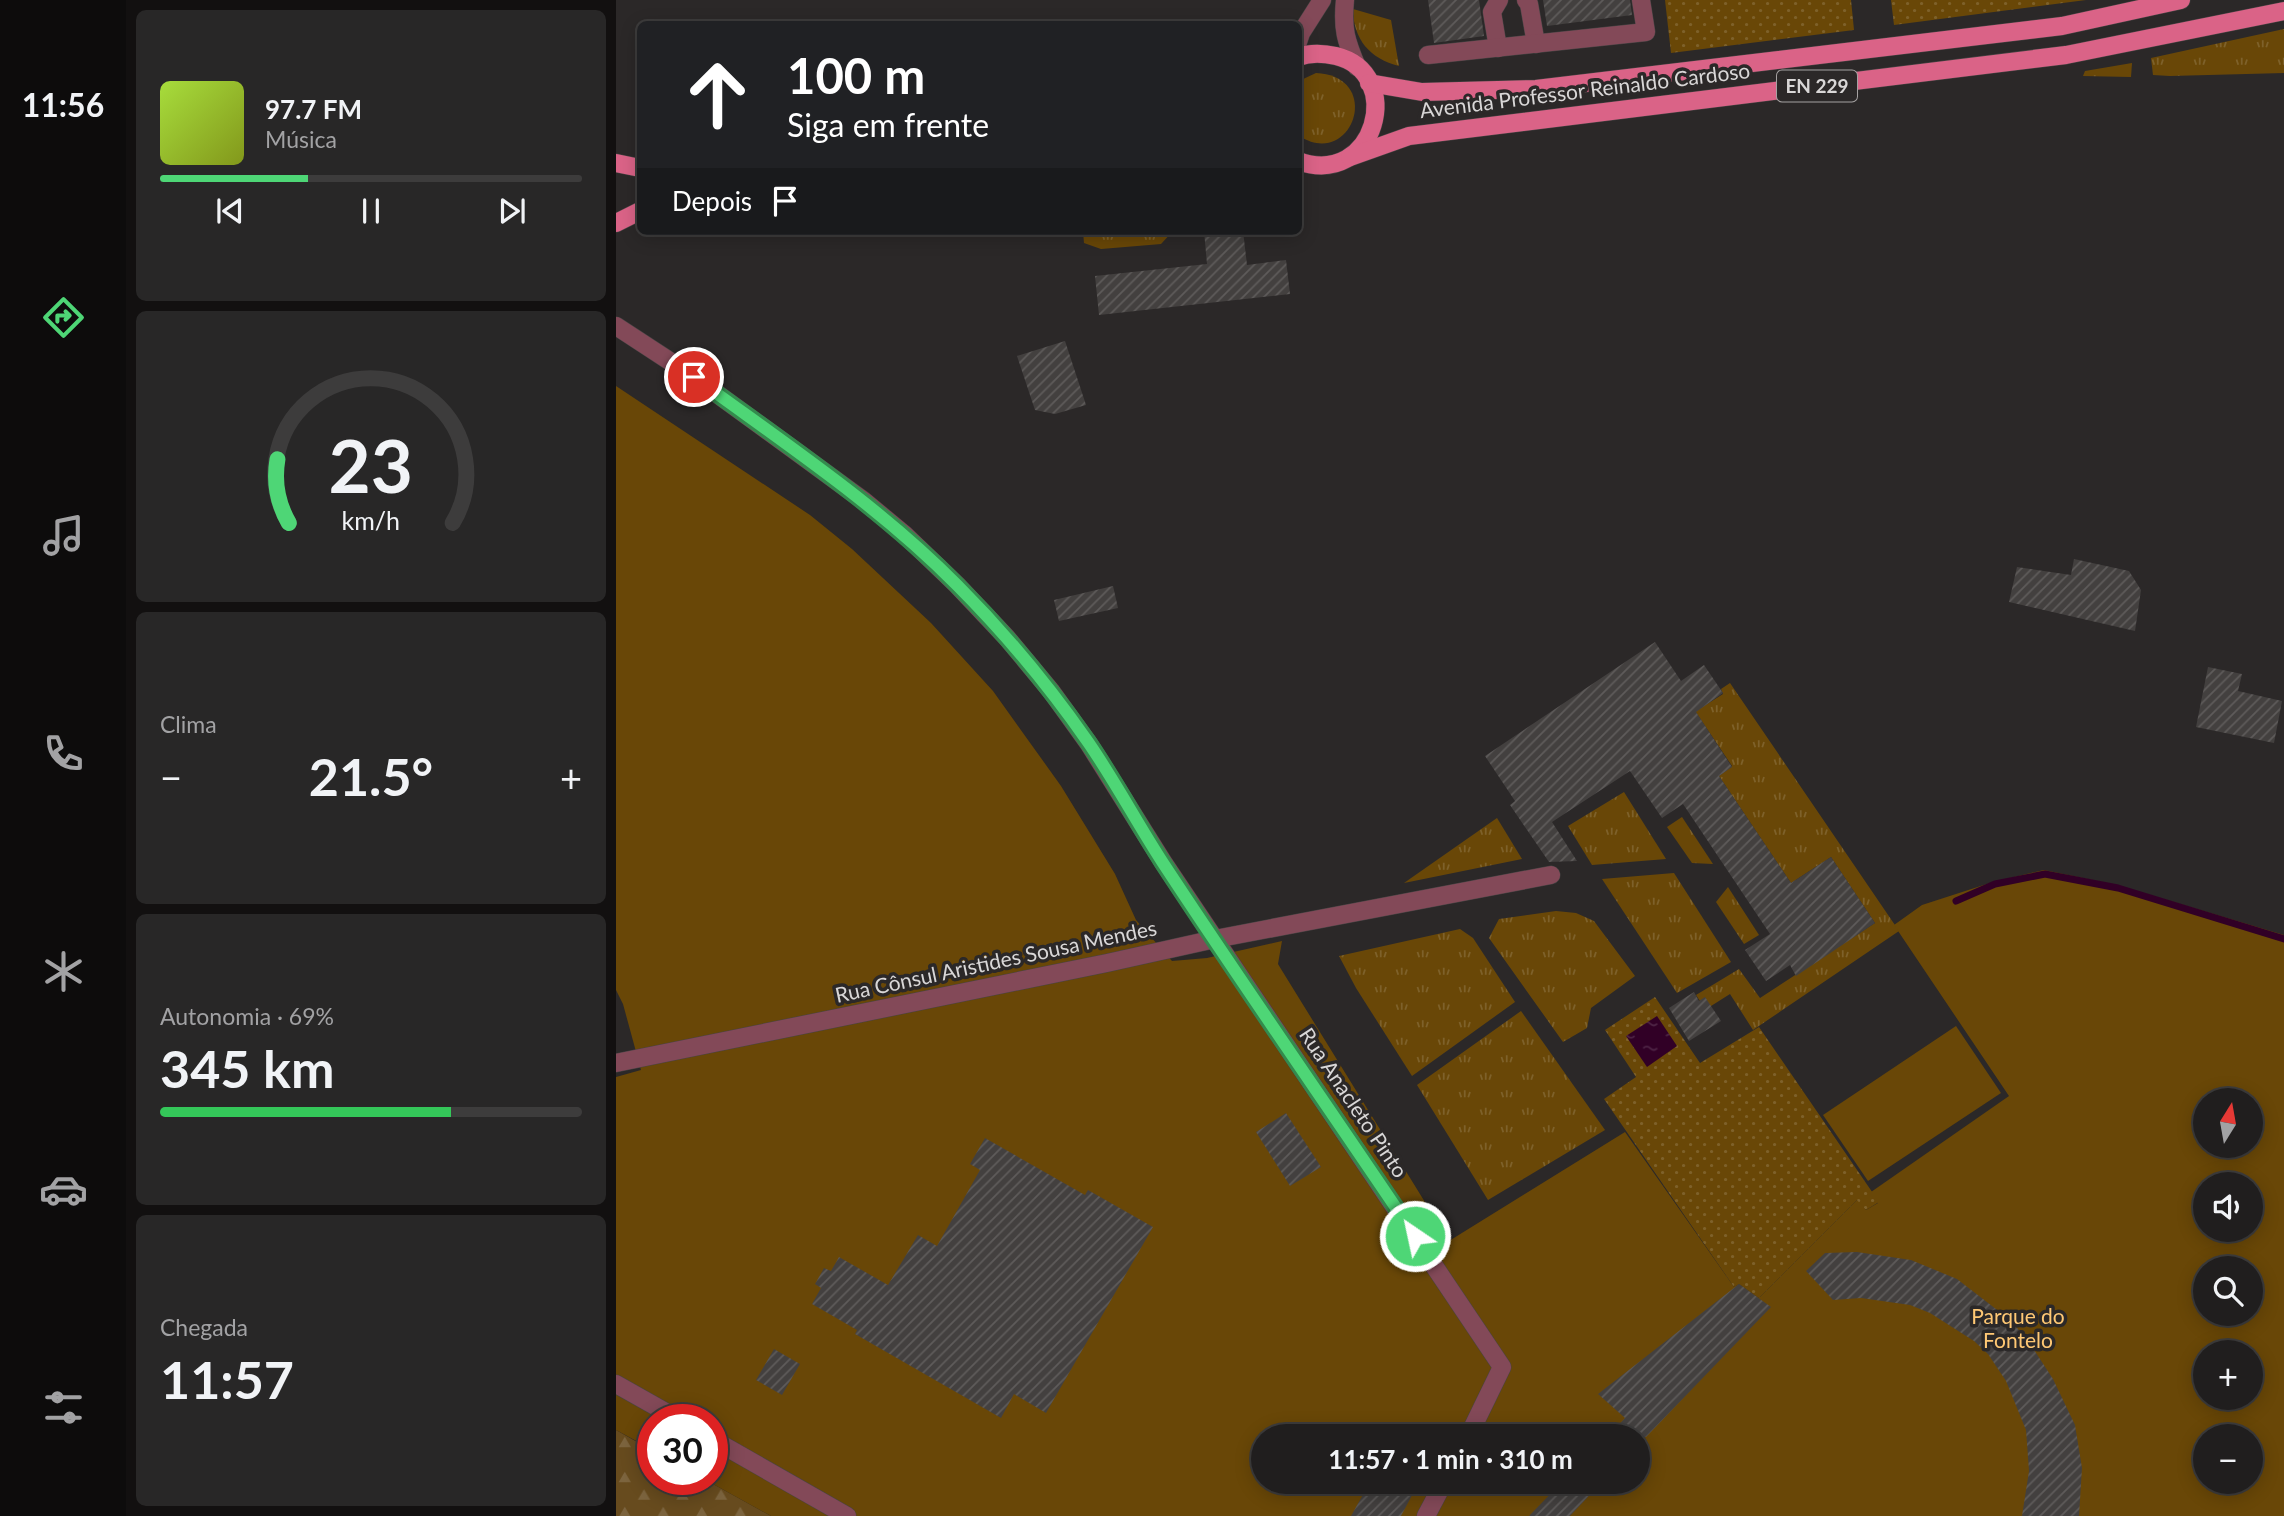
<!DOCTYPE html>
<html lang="pt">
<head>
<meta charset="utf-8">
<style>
	:root { --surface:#201e1e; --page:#282727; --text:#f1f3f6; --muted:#a2a2a4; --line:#3d3c3c; --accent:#4ed676 }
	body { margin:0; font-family:Lato,sans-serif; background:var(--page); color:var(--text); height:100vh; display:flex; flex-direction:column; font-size:26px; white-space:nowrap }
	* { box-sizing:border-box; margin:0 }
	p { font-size:23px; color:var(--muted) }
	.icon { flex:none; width:38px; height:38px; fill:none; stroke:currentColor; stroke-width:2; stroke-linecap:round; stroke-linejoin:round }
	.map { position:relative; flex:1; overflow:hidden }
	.panel { display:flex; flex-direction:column; gap:10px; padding:10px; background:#121010; width:490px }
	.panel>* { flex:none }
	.banner { position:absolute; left:21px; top:21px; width:665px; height:214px; border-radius:10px; box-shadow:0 4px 18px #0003,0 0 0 2px var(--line); background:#202124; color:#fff; overflow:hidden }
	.needle { width:46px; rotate:11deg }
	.fabs { position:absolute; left:1577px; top:1088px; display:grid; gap:14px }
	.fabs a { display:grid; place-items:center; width:70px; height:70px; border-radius:50%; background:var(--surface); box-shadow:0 4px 18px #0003,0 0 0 2px var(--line); font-size:35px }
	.speed { position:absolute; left:21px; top:1404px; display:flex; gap:14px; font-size:35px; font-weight:700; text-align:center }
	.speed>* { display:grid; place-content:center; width:91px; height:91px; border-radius:50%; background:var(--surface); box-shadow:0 4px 18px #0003,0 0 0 2px var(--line); line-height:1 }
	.speed .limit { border:10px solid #d22; background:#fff; color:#111 }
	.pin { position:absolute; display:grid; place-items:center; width:60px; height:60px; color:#fff; margin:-30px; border:4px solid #fff; border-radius:50%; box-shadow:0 2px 7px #0007 }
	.me { position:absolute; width:77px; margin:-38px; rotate:326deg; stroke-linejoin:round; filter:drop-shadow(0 0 5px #0008) }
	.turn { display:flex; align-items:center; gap:24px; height:147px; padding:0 35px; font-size:32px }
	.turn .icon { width:91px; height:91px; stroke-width:2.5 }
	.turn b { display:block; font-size:49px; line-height:60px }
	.then { display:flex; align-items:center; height:66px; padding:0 35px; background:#0003; gap:14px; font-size:26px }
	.big { font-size:52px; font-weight:700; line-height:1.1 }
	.panel .widget { flex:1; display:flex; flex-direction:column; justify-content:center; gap:10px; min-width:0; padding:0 24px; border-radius:10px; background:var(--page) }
	.panel .dial { align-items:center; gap:0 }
	.dial svg { height:182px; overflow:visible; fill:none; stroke:var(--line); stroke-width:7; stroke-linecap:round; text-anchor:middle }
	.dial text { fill:var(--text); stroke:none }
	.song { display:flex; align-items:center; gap:21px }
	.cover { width:84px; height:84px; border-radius:10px; background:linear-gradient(135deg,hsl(80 70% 55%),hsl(70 70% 35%)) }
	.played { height:7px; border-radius:4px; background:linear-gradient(90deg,var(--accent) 35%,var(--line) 35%) }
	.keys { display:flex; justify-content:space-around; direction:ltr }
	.heat { display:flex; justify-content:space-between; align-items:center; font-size:38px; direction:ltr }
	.charge { height:10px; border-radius:5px; background:linear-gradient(90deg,#34c759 69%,var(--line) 0) }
	.trip { position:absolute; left:635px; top:1424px; width:399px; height:70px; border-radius:35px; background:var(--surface); box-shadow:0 4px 18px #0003,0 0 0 2px var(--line); font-weight:700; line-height:70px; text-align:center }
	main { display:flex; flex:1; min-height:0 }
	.menu { display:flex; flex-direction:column; width:126px; justify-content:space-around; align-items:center; background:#0d0c0c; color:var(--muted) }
	.menu .icon { width:49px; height:49px }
	.menu .active { color:var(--accent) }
	.menu b { font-size:32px; color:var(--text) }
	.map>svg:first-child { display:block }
	.grass { fill:url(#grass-tufts) }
	.forest { fill:url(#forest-firs) }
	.park { fill:#694707; fill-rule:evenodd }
	.garden { fill:url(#garden-dots) }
	.water { fill:url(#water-ripples) }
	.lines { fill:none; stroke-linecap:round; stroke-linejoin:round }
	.stream { stroke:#310026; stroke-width:7 }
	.building { fill:url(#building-hatch) }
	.street-casing { stroke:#474444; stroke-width:19 }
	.primary-casing { stroke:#474444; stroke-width:19 }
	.street { stroke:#834958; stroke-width:18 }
	.primary { stroke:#da6387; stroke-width:18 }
	.route-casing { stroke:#338b4d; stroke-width:18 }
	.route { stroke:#4ed676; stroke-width:12 }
	.labels { text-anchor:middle; stroke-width:7; stroke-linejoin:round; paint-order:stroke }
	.shield { fill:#2b2828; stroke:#a5a2a2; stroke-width:2 }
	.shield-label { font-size:19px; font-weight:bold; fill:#d9d7d7 }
	.street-label { font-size:21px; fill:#d9d7d7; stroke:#2b2828 }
	.park-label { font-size:21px; fill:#ffc874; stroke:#2b2828 }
</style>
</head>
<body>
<main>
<nav class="menu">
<b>11:56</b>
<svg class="icon active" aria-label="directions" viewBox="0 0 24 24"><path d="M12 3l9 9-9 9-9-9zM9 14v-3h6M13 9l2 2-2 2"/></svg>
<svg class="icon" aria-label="music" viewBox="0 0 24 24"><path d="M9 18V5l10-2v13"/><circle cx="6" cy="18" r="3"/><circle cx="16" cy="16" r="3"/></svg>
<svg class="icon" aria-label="phone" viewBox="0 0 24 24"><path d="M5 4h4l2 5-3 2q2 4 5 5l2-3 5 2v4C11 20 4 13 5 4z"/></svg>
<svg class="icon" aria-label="climate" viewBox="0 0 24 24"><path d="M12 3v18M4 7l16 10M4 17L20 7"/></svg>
<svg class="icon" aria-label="car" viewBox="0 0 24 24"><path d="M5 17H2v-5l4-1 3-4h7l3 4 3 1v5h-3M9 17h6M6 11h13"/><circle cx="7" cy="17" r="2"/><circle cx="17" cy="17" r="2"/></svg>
<svg class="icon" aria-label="filters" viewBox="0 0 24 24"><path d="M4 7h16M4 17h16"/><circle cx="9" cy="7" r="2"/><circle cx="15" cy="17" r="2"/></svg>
</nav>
<section class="panel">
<div class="widget">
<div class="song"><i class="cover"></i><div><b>97.7 FM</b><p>Música</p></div></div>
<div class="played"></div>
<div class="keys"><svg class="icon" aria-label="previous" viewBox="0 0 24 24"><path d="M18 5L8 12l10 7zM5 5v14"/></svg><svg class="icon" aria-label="pause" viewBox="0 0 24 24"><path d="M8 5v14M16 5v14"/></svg><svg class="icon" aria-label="next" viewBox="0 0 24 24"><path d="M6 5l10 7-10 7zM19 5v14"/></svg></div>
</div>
<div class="widget dial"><svg viewBox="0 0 100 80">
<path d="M14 69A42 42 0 1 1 86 69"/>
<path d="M14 69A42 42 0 0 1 9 41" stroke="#4ed676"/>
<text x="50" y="56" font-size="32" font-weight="700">23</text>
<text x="50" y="72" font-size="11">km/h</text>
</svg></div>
<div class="widget"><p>Clima</p>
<div class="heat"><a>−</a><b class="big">21.5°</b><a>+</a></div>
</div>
<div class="widget"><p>Autonomia · 69%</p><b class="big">345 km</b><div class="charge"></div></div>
<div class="widget"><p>Chegada</p><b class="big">11:57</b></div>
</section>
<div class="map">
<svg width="1668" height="1516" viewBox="0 0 1668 1516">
	<defs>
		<pattern id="grass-tufts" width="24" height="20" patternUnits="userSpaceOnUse" patternTransform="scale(1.75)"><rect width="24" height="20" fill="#694707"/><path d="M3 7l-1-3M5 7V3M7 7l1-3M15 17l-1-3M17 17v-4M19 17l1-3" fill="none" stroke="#7e612a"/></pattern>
		<pattern id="forest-firs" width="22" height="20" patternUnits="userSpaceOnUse" patternTransform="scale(1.75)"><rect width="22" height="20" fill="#674b1e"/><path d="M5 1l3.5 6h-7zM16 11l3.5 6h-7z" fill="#7c643e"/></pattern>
		<pattern id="garden-dots" width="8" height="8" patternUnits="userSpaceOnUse" patternTransform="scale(1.75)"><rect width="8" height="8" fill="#694707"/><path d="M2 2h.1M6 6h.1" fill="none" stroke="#7e612a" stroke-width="1.8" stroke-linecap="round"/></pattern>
		<pattern id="water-ripples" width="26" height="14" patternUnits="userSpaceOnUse" patternTransform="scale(1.75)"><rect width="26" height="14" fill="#310026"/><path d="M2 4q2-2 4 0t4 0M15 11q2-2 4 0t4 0" fill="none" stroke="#4e2445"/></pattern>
		<pattern id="building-hatch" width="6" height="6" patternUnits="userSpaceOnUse" patternTransform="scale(1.75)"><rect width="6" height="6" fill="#43403f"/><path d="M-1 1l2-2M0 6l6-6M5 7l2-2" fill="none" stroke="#5e5b5a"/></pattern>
	</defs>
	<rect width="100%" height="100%" fill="#2b2828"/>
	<g class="grass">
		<path d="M 737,9 L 775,20 L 783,66 C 754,59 737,39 737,9 Z"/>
		<path d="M 1668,29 L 1668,73 L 1554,76 L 1537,75 L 1535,58 Z"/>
		<path d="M 1516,63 L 1515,77 L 1467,76 L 1469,71 Z"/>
		<path d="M 700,73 C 768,76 737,170 683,136 L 683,81 Z"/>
		<path d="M 467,231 L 557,231 L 545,244 L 485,249 L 468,243 Z"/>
		<path d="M 1114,683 L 1283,931 L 1137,1030 L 1114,994 L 1095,1006 L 1084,1001 L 1080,995 L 1123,969 L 1144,998 L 1259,923 L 1215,857 L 1175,883 L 1103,776 L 1116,766 L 1073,702 L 1085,708 L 1107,694 L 1105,689 Z"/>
		<path d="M 1008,792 L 1050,859 L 976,865 L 952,826 Z"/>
		<path d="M 1066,817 L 1097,864 L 1076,863 L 1051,827 Z"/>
		<path d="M 881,818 L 906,859 L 788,883 Z"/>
		<path d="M 1058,873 L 1115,962 L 1061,993 L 986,879 Z"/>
		<path d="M 1112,887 L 1143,935 L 1128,944 L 1100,902 Z"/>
		<path d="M 940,911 L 960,913 L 978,921 L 1019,976 L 975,1008 L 971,1028 L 947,1042 L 873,938 L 883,919 Z"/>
		<path d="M 844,929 L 857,938 L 899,1002 L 796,1076 L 740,988 L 723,956 Z"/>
		<path d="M 905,1011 L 989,1130 L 872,1200 L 801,1085 Z"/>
	</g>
	<path class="forest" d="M 0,1430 L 37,1451 L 37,1479 L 88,1479 L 155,1516 L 0,1516 Z"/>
	<g class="park">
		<path d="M 0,386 L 194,515 L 236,549 L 315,623 L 377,691 L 445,786 L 499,874 L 520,920 L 556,961 L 591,958 L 666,941 L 662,964 L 665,969 L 833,1241 L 1009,1132 L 1118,1287 L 1123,1284 L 1143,1298 L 1242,1199 L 1250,1210 L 1262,1203 L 1255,1192 L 1393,1096 L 1278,925 L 1306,905 L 1377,882 L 1428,870 L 1501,885 L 1668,935 L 1668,1516 L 155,1516 L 88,1479 L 96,1479 L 96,1419 L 37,1419 L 37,1450 L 0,1430 L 0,1077 L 25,1070 L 7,1004 L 0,990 ZM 1589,1101 L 1634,1101 L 1634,1146 L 1589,1146 ZM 1589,1185 L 1634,1185 L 1634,1230 L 1589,1230 ZM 1589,1269 L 1634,1269 L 1634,1314 L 1589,1314 ZM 1589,1353 L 1634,1353 L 1634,1398 L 1589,1398 ZM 648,1437 L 1022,1437 L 1022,1482 L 648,1482 ZM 1589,1437 L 1634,1437 L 1634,1482 L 1589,1482 Z"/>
		<path d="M 1340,1026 L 1385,1093 L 1252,1181 L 1207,1115 Z"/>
	</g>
	<g class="garden">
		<path d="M 1049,0 L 1235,0 L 1238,30 L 1055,53 Z"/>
		<path d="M 1275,0 L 1470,0 L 1278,25 Z"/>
		<path d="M 1039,997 L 1084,1063 L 1143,1027 L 1263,1202 L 1250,1210 L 1241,1200 L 1143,1298 L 1123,1284 L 1118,1287 L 988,1099 L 1020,1077 L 989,1030 Z"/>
	</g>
	<path class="water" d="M 1041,1016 L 1061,1046 L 1031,1067 L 1010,1036 Z"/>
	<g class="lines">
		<path class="stream" d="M 1340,901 L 1379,884 L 1429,874 L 1502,888 L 1668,939"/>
	</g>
	<g class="building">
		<path d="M 812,0 L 863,0 L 868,36 L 818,43 Z"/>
		<path d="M 927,0 L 1014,0 L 1016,15 L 931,26 Z"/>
		<path d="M 588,231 L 627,231 L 631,265 L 670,260 L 674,294 L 483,315 L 479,276 L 591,264 Z"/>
		<path d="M 449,341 L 470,405 L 439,414 L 419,410 L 401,356 Z"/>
		<path d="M 1458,559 L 1513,571 L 1525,590 L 1519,631 L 1393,602 L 1401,567 L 1455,575 Z"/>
		<path d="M 497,586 L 502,608 L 443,621 L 438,600 Z"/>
		<path d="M 1039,642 L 1065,681 L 1088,665 L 1107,693 L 1080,712 L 1116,767 L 1103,776 L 1175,883 L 1215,857 L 1259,923 L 1180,976 L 1174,965 L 1150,981 L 1129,950 L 1154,934 L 1067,804 L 1046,818 L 1014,771 L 936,822 L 961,861 L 933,862 L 894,805 L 899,801 L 869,756 Z"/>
		<path d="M 1592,667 L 1626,674 L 1622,691 L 1666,701 L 1658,743 L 1580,727 Z"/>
		<path d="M 1078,992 L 1083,1001 L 1089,997 L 1105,1021 L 1073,1041 L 1053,1008 Z"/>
		<path d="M 670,1113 L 705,1167 L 674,1186 L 640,1132 Z"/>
		<path d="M 369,1138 L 469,1195 L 472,1190 L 537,1227 L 430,1413 L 398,1394 L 385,1418 L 239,1334 L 241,1330 L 196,1304 L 205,1288 L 199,1284 L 208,1268 L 215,1271 L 223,1257 L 272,1285 L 302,1235 L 321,1246 L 364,1170 L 354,1164 Z"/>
		<path d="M 1241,1252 L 1295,1260 L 1341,1279 L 1389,1316 L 1409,1336 L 1437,1379 L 1459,1425 L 1466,1468 L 1463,1516 L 1406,1516 L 1413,1471 L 1410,1430 L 1390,1381 L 1372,1354 L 1358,1341 L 1314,1313 L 1294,1305 L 1245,1298 L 1217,1300 L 1190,1271 L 1209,1253 Z"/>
		<path d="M 1123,1284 L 1155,1307 L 1030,1437 L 991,1437 L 1009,1418 L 982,1394 Z"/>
		<path d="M 158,1349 L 184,1364 L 166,1395 L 140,1380 Z"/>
		<path d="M 754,1482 L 803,1482 L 785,1516 L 735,1516 Z"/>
		<path d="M 946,1482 L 986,1482 L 954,1516 L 913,1516 Z"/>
	</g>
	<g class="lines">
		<g class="street-casing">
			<g id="street">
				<path d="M 729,0 C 726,29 730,41 741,67"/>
				<path d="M 910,0 L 913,4 L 920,44"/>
				<path d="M 682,42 L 685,33 L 706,0"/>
				<path d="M 882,48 L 876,12 L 883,0"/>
				<path d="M 812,55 L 1030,32 L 1025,0"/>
				<path d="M 0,326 L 78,377 L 248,501 L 289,535 L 341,585 L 391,638 L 435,691 L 473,744 L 547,862 L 886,1367 L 852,1437"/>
				<path d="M 0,1063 L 491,963 L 599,939 L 935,875"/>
				<path d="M 0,1384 L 62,1419"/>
				<path d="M 96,1439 L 231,1516"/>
				<path d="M 810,1516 L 828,1482"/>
			</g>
		</g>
		<g class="primary-casing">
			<g id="primary">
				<path d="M 682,57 C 695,52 707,53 720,56 C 790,73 760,189 682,161"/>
				<path d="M 753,83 L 806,92 L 920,89 L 1446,26 L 1565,0"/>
				<path d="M 734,157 L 793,136 L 1450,55 L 1668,11"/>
				<path d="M 0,163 L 24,168"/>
				<path d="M 0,223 L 24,211"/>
			</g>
		</g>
		<use href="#street" class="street"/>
		<use href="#primary" class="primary"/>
	</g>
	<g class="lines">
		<g class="route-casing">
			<path id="route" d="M 78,377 C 168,443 262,505 341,585 C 389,633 433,686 472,742 C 499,781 521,823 547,863 C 629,988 715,1111 799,1236"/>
		</g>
		<use href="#route" class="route"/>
	</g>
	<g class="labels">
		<rect class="shield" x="1161" y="70.5" width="80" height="31" rx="5"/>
		<g class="shield-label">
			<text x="1201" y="93">EN 229</text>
		</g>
		<g class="street-label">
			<text transform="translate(969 91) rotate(-7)" y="7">Avenida Professor Reinaldo Cardoso</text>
			<text transform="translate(380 962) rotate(-12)" y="7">Rua Cônsul Aristides Sousa Mendes</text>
			<text transform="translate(737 1103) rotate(56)" y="7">Rua Anacleto Pinto</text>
		</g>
		<g class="park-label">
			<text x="1402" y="1324">Parque do<tspan x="1402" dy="24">Fontelo</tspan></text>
		</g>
	</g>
</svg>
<div class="fabs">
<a><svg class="needle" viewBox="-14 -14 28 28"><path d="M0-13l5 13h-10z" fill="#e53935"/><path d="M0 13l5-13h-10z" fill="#a2a2a4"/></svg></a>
<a><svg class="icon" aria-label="sound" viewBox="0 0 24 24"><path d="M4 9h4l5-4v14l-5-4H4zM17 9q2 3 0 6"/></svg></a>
<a><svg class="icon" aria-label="search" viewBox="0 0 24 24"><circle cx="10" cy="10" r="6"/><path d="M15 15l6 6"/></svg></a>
<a>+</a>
<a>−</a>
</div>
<div class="speed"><div class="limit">30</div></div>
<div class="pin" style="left:78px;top:377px;background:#d93025"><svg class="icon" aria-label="arrive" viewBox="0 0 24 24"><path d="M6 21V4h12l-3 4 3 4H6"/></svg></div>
<svg class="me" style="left:799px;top:1236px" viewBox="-20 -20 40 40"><circle r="17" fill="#4ed676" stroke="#fff" stroke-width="3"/><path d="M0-11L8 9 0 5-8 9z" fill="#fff"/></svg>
<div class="trip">11:57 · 1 min · 310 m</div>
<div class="banner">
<div class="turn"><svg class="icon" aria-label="ahead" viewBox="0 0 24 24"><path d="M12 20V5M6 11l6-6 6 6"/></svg><div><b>100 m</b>Siga em frente</div></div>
<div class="then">Depois<svg class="icon" aria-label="arrive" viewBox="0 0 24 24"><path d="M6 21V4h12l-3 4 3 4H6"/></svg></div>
</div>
</div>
</main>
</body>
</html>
